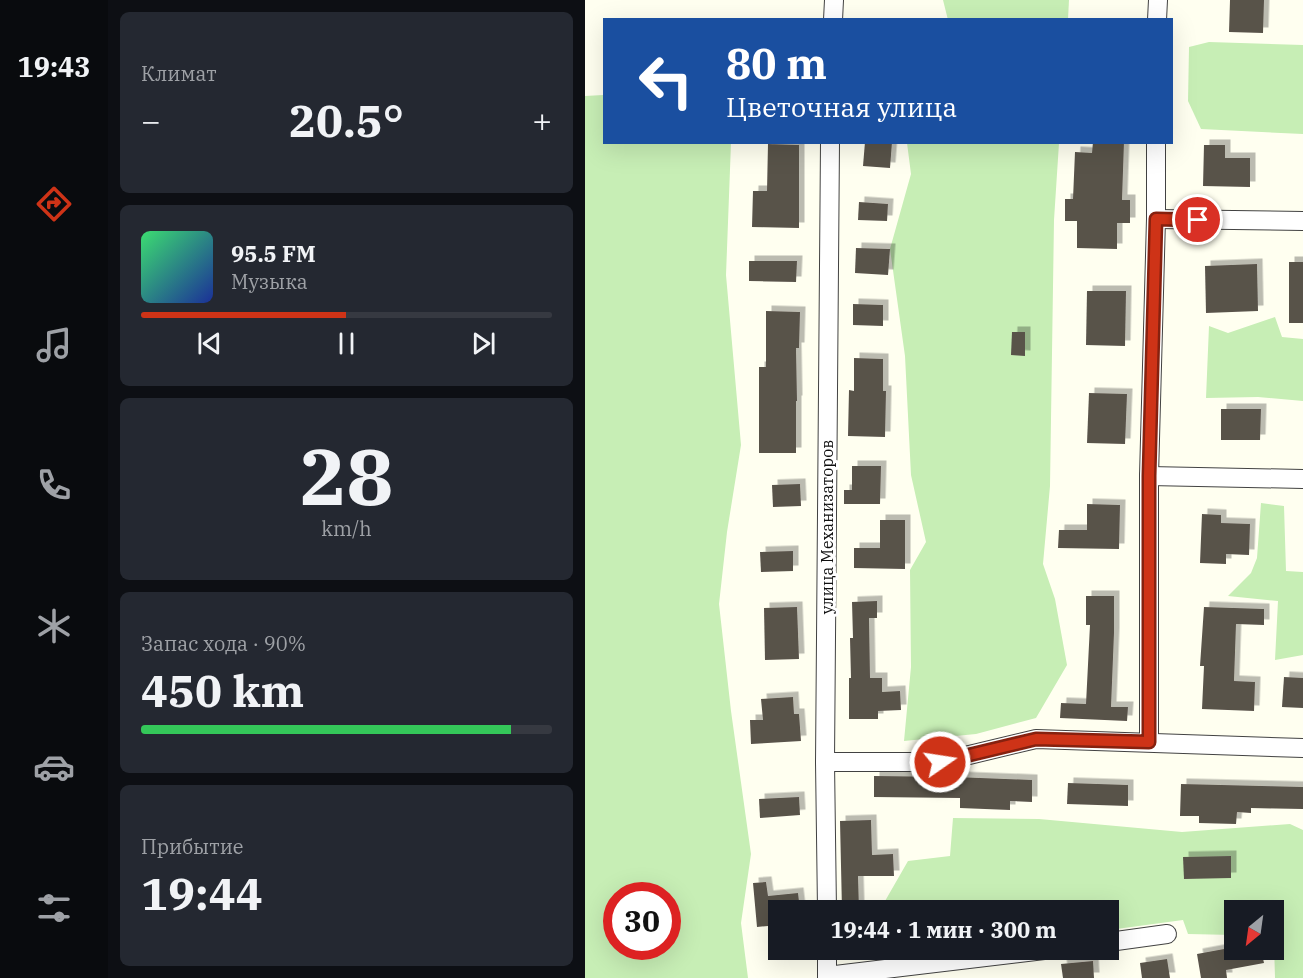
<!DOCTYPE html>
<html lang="ru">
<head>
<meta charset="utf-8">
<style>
	:root { --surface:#171b24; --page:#242831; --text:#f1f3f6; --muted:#9ea1a6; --line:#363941; --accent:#ce3317 }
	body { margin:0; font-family:"IBM Plex Serif",serif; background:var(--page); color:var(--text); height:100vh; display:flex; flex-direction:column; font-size:22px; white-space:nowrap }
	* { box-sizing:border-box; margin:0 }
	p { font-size:20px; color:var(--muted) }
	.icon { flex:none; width:33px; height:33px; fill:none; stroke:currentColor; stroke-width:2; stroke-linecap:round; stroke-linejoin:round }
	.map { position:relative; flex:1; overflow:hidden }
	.drawer { display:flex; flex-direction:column; gap:12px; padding:12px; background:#0d0f14; width:477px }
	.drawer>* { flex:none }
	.top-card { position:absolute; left:18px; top:18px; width:570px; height:126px; border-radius:0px; box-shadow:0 6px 24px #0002; background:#1a4fa0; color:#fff; overflow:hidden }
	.needle { width:39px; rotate:209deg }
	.controls { position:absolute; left:639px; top:900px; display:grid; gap:12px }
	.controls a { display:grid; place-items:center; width:60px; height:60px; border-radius:0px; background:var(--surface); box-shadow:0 6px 24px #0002; font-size:30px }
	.speed { position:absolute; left:18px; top:882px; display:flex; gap:12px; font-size:30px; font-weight:700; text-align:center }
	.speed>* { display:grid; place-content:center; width:78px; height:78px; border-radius:50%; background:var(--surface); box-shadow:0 6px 24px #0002; line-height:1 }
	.speed .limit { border:9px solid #d22; background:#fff; color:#111 }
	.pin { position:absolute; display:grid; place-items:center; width:51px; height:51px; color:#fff; margin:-26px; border:3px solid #fff; border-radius:50%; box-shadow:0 2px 6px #0007 }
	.me { position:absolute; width:66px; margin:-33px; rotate:77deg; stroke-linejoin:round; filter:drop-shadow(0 0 4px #0008) }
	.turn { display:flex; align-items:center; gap:21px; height:126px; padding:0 24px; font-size:27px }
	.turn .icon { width:78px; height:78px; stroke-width:2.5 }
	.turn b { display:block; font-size:42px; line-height:51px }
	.big { font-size:45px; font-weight:700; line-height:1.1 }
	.drawer .card { flex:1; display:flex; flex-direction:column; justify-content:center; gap:9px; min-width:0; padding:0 21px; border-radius:9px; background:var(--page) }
	.drawer .dial { align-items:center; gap:0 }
	.dial b { font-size:78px; line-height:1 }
	.song { display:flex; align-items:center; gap:18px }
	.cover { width:72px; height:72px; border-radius:9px; background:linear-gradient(135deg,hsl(140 70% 55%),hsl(230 70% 35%)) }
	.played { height:6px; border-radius:3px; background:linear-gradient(90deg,var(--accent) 50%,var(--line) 50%) }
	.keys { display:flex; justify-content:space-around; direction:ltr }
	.heat { display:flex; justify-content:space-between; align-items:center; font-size:33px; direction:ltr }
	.charge { height:9px; border-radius:4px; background:linear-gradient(90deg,#34c759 90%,var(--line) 0) }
	.trip { position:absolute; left:183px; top:900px; width:351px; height:60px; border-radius:0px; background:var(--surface); box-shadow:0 6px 24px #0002; font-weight:700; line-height:60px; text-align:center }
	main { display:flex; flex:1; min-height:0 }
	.menu { display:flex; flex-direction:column; width:108px; justify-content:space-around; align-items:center; background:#090b0e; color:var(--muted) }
	.menu .icon { width:42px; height:42px }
	.menu .current { color:var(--accent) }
	.menu b { font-size:27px; color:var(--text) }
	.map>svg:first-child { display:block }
	.green { fill:#c7eeb5; fill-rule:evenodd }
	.building { fill:#59524a; filter:url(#shadow) }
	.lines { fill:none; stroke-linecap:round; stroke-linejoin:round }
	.street-casing { stroke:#424242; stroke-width:20 }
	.street { stroke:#fff; stroke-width:18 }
	.route-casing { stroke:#86210f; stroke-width:15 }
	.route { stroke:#ce3317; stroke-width:10 }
	.labels { text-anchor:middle; stroke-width:6; stroke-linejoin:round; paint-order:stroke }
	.street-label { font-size:16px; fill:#0f0f0f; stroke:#fff }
</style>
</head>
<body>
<main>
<nav class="menu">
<b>19:43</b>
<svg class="icon current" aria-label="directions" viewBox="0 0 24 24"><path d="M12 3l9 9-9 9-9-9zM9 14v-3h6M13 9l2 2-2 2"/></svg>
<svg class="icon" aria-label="music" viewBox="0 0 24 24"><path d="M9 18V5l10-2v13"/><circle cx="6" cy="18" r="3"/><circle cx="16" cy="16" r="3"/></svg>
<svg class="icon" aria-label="phone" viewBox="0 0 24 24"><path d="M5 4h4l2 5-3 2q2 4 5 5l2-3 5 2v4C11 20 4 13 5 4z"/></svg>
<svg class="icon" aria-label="climate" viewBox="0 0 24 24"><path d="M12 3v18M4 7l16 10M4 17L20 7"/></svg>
<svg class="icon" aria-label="car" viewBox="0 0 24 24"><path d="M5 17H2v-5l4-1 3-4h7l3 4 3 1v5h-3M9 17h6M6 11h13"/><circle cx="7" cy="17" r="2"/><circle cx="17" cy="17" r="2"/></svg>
<svg class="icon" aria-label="filters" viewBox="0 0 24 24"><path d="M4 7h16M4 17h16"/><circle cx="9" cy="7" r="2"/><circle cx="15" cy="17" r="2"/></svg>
</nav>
<section class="drawer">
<div class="card"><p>Климат</p>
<div class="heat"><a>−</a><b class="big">20.5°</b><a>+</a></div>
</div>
<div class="card">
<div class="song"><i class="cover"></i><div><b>95.5 FM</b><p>Музыка</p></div></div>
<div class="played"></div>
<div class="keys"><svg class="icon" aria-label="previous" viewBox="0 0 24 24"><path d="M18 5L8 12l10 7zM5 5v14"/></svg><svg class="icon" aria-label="pause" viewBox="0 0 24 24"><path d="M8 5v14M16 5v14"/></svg><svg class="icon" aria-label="next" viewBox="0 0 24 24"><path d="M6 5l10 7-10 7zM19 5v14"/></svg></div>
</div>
<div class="card dial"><b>28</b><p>km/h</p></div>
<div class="card"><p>Запас хода · 90%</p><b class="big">450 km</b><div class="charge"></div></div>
<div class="card"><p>Прибытие</p><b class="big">19:44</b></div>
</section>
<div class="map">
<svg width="718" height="978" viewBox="0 0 718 978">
	<defs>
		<filter id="shadow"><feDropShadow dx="5.5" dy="-5.5" stdDeviation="0" flood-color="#0004"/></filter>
	</defs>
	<rect width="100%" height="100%" fill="#fffff0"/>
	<g class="green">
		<path d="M 358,0 L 484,0 L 483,19 L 363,20 Z"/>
		<path d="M 624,42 L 718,45 L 718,134 L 616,129 L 603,101 L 604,47 Z"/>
		<path d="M 18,95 L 20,95 L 20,142 L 146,143 L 141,275 L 156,445 L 142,532 L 134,604 L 146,711 L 166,854 L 156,923 L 163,978 L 0,978 L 0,96 ZM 32,896 L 82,896 L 82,946 L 32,946 Z"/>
		<path d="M 322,143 L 474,143 L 469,220 L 465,486 L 458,564 L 470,599 L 482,665 L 451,718 L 391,734 L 319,741 L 326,667 L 325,570 L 341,542 L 326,475 L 320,356 L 305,249 L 326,174 Z"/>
		<path d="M 690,317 L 697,337 L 718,339 L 718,401 L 673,397 L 621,398 L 624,326 L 643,333 Z"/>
		<path d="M 676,503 L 699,506 L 701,571 L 718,572 L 718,655 L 690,660 L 693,601 L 643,596 L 666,573 L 672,558 Z"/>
		<path d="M 368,818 L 454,819 L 597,832 L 705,824 L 718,830 L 718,978 L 690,978 L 688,910 L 650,910 L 649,935 L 603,934 L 598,920 L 524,930 L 524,910 L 297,910 L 296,908 L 323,861 L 365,856 Z"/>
	</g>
	<g class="building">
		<path d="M 645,0 L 679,0 L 678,33 L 644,32 Z"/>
		<path d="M 280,142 L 307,142 L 305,168 L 278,166 Z"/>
		<path d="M 508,142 L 539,142 L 537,200 L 545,200 L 545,223 L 532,223 L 532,249 L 492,248 L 492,221 L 480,221 L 480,199 L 488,199 L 490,152 L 507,153 Z"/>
		<path d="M 183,144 L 214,145 L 214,228 L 167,227 L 168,191 L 182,191 Z"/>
		<path d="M 619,145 L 640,145 L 640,158 L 665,158 L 665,187 L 618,186 Z"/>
		<path d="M 274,202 L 303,204 L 302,221 L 273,220 Z"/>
		<path d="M 271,248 L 305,249 L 303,275 L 270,273 Z"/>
		<path d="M 164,261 L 212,261 L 211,282 L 164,281 Z"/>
		<rect x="704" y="262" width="14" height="61"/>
		<path d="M 672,264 L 673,311 L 621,313 L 620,266 Z"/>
		<path d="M 502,291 L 541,291 L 540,346 L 501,345 Z"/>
		<path d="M 268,304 L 298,305 L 298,326 L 268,325 Z"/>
		<path d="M 181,311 L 215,312 L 214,348 L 211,348 L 212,401 L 211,401 L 211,453 L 174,453 L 174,367 L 181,367 Z"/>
		<path d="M 427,332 L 440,332 L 440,356 L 426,355 Z"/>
		<path d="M 269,358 L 298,359 L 298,391 L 301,391 L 300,437 L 263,436 L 264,390 L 269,391 Z"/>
		<path d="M 504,393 L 542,394 L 540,444 L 502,443 Z"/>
		<path d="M 636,409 L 676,409 L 675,440 L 636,440 Z"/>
		<path d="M 267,466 L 296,466 L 295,504 L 259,504 L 259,490 L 267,490 Z"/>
		<path d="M 215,484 L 216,506 L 188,507 L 187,485 Z"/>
		<path d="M 502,504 L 535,505 L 534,549 L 473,548 L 474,530 L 502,530 Z"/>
		<path d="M 617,514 L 636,515 L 636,523 L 665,524 L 664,555 L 641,554 L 641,564 L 615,563 Z"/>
		<path d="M 295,520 L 320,520 L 320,569 L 269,568 L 269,548 L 295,548 Z"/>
		<path d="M 208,551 L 208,571 L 176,572 L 175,552 Z"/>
		<path d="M 501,596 L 529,596 L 529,633 L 526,707 L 543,707 L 542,721 L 475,718 L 476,703 L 501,704 L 505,625 L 501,625 Z"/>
		<path d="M 292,601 L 292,618 L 284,618 L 285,678 L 297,678 L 297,692 L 315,691 L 316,710 L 293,711 L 293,719 L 264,719 L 264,678 L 266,678 L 265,638 L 268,638 L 267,602 Z"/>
		<path d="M 212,607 L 214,659 L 180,660 L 179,608 Z"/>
		<path d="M 619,607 L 679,609 L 679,625 L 651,624 L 649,681 L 670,682 L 669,711 L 617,709 L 619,666 L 615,666 Z"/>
		<path d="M 699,677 L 718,678 L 718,708 L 697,707 Z"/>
		<path d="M 208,697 L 209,714 L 214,714 L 216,741 L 166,744 L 165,720 L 178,720 L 176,699 Z"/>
		<path d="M 289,776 L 370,777 L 447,780 L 447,802 L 425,801 L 425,810 L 375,808 L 375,798 L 289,797 Z"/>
		<path d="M 483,783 L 543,785 L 543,806 L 482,804 Z"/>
		<path d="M 596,784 L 718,787 L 718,809 L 666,808 L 666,813 L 652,812 L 651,824 L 614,823 L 614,816 L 595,816 Z"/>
		<path d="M 214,797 L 215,815 L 175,818 L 174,799 Z"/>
		<path d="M 286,820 L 287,855 L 308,854 L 309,876 L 273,876 L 274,910 L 257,910 L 255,821 Z"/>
		<path d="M 646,856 L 646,878 L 599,879 L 598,857 Z"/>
		<path d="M 181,882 L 183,896 L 213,893 L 215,910 L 194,910 L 194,925 L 172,927 L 168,883 Z"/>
		<path d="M 650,947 L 650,950 L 676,950 L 679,963 L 641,970 L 642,978 L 616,978 L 612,954 Z"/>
		<path d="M 582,959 L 585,978 L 557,978 L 555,963 Z"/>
		<path d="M 508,961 L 509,978 L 478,978 L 476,964 Z"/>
	</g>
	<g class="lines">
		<g class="street-casing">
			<g id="street">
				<path d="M 248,20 L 249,0"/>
				<path d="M 572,20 L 573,0"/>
				<path d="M 571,219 L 718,221"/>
				<path d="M 564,476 L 718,479"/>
				<path d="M 564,742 L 564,476 L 571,219 L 571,142"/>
				<path d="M 240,762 L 355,762 L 451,739 L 718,748"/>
				<path d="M 242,910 L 240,762 L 245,142"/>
				<path d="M 524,942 L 582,934"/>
				<path d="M 242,950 L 242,978"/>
				<path d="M 242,976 L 459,950"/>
			</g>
		</g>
		<use href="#street" class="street"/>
	</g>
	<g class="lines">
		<g class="route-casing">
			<path id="route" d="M 355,762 L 451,739 L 564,742 L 564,476 L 571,219 L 613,220"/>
		</g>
		<use href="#route" class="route"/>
	</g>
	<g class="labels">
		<g class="street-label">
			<text transform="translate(242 527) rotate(-90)" y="6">улица Механизаторов</text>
		</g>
	</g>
</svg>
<div class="controls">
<a><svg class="needle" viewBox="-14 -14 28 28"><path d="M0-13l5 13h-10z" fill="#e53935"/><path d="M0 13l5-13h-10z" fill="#9ea1a6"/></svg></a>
</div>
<div class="speed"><div class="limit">30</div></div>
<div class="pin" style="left:613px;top:220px;background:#d93025"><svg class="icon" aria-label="arrive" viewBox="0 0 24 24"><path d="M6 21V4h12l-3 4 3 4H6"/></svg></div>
<svg class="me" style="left:355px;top:762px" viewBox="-20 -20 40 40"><circle r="17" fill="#ce3317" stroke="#fff" stroke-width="3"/><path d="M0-11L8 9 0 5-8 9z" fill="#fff"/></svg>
<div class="trip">19:44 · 1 мин · 300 m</div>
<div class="top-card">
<div class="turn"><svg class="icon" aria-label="left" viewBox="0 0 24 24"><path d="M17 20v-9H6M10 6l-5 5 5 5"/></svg><div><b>80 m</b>Цветочная улица</div></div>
</div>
</div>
</main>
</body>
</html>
